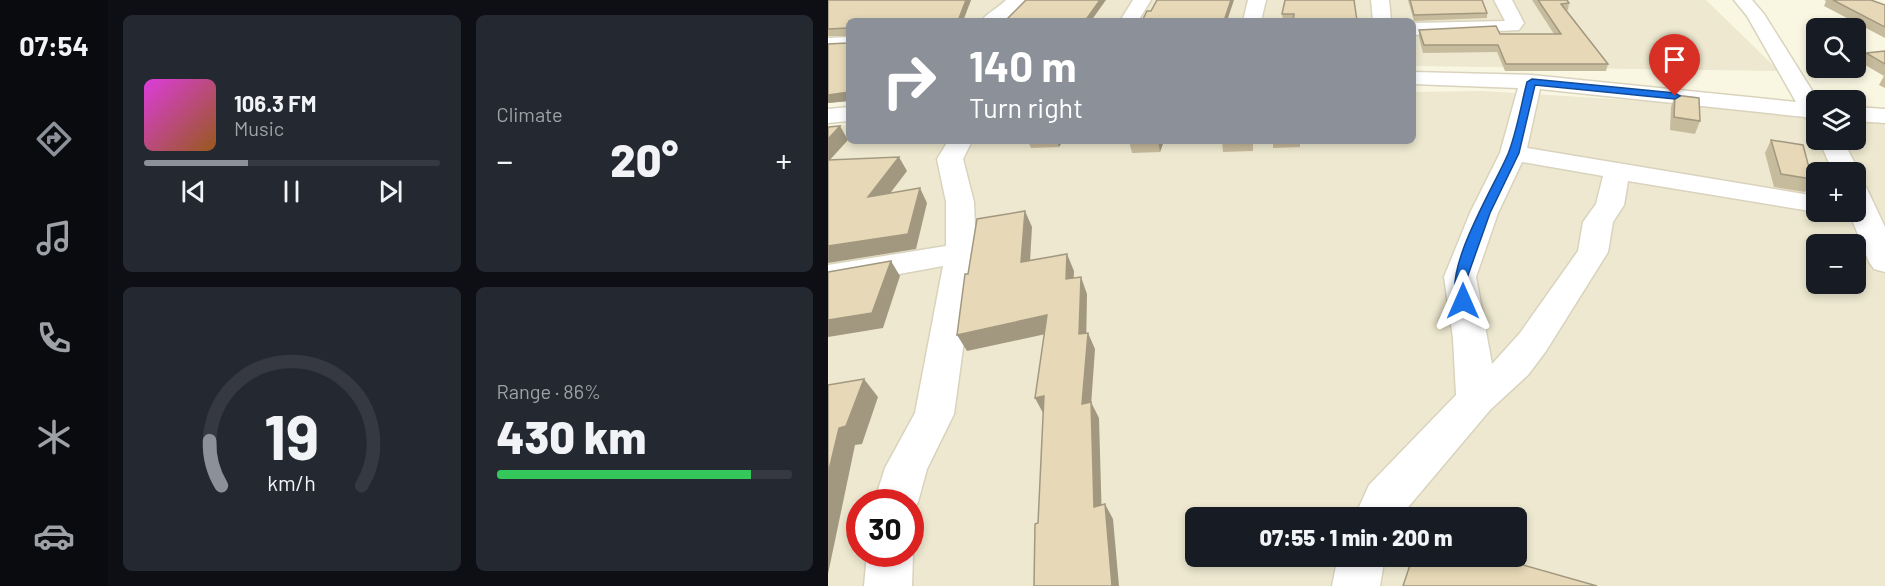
<!DOCTYPE html>
<html lang="en">
<head>
<meta charset="utf-8">
<style>
	:root { --surface:#171b24; --page:#242831; --text:#f1f3f6; --muted:#9ea1a6; --line:#363941; --accent:#8c9099 }
	body { margin:0; font-family:Barlow,sans-serif; background:var(--page); color:var(--text); height:100vh; display:flex; flex-direction:column; font-size:22px; white-space:nowrap }
	* { box-sizing:border-box; margin:0 }
	p { font-size:20px; color:var(--muted) }
	.icon { flex:none; width:33px; height:33px; fill:none; stroke:currentColor; stroke-width:2; stroke-linecap:round; stroke-linejoin:round }
	.map { position:relative; flex:1; overflow:hidden }
	.drawer { display:flex; flex-direction:column; gap:15px; padding:15px; background:#0d0f14; width:720px }
	.drawer>* { flex:none }
	.guide { position:absolute; left:18px; top:18px; width:570px; height:126px; border-radius:9px; box-shadow:0 3px 9px #0003; background:#8c9099; color:#fff; overflow:hidden }
	.buttons { position:absolute; left:978px; top:18px; display:grid; gap:12px }
	.buttons a { display:grid; place-items:center; width:60px; height:60px; border-radius:9px; background:var(--surface); box-shadow:0 3px 9px #0003; font-size:30px }
	.speed { position:absolute; left:18px; top:489px; display:flex; gap:12px; font-size:30px; font-weight:700; text-align:center }
	.speed>* { display:grid; place-content:center; width:78px; height:78px; border-radius:50%; background:var(--surface); box-shadow:0 3px 9px #0003; line-height:1 }
	.speed .limit { border:9px solid #d22; background:#fff; color:#111 }
	.pin { position:absolute; display:grid; place-items:center; width:51px; height:51px; color:#fff; margin:-62px -26px; border-radius:50% 50% 50% 0; rotate:-45deg; box-shadow:0 0 6px #0007 }
	.pin .icon { rotate:45deg }
	.me { position:absolute; width:66px; margin:-33px; rotate:0deg; stroke-linejoin:round; filter:drop-shadow(0 0 4px #0008) }
	.turn { display:flex; align-items:center; gap:21px; height:126px; padding:0 24px; font-size:27px }
	.turn .icon { width:78px; height:78px; stroke-width:2.5 }
	.turn b { display:block; font-size:42px; line-height:51px }
	.big { font-size:45px; font-weight:800; line-height:1.1 }
	.drawer .widget { flex:1; display:flex; flex-direction:column; justify-content:center; gap:9px; min-width:0; padding:0 21px; border-radius:9px; background:var(--page) }
	.drawer .dial { align-items:center; gap:0 }
	.dial svg { height:156px; overflow:visible; fill:none; stroke:var(--line); stroke-width:7; stroke-linecap:round; text-anchor:middle }
	.dial text { fill:var(--text); stroke:none }
	.song { display:flex; align-items:center; gap:18px }
	.cover { width:72px; height:72px; border-radius:9px; background:linear-gradient(135deg,hsl(300 70% 55%),hsl(30 70% 35%)) }
	.played { height:6px; border-radius:3px; background:linear-gradient(90deg,var(--accent) 35%,var(--line) 35%) }
	.keys { display:flex; justify-content:space-around; direction:ltr }
	.heat { display:flex; justify-content:space-between; align-items:center; font-size:33px; direction:ltr }
	.charge { height:9px; border-radius:4px; background:linear-gradient(90deg,#34c759 86%,var(--line) 0) }
	.drawer .tiles { flex:1; display:grid; gap:15px; grid-template-columns:repeat(2,1fr) }
	.trip { position:absolute; left:357px; top:507px; width:342px; height:60px; border-radius:9px; background:var(--surface); box-shadow:0 3px 9px #0003; font-weight:800; line-height:60px; text-align:center }
	main { display:flex; flex:1; min-height:0 }
	.tab-bar { display:flex; flex-direction:column; width:108px; justify-content:space-around; align-items:center; background:#090b0e; color:var(--muted) }
	.tab-bar .icon { width:42px; height:42px }
	.tab-bar .current { color:var(--accent) }
	.tab-bar b { font-size:27px; color:var(--text) }
	.map>svg:first-child { display:block }
	.residential { fill:#ede8cf; fill-rule:evenodd }
	.lines { fill:none; stroke-linecap:round; stroke-linejoin:round }
	.minor-casing { stroke:#d9d3bd; stroke-width:3 }
	.minor { fill:#fff; fill-rule:evenodd }
	.wall { fill:#c7bb9d }
	.shaded-wall { fill:#a29880 }
	.building { fill:#e7d9b7; stroke:#a29880; stroke-width:1.5 }
	.route { fill:#1a73e8; stroke:#114b97; stroke-width:1.5 }
</style>
</head>
<body>
<main>
<nav class="tab-bar">
<b>07:54</b>
<svg class="icon current" aria-label="directions" viewBox="0 0 24 24"><path d="M12 3l9 9-9 9-9-9zM9 14v-3h6M13 9l2 2-2 2"/></svg>
<svg class="icon" aria-label="music" viewBox="0 0 24 24"><path d="M9 18V5l10-2v13"/><circle cx="6" cy="18" r="3"/><circle cx="16" cy="16" r="3"/></svg>
<svg class="icon" aria-label="phone" viewBox="0 0 24 24"><path d="M5 4h4l2 5-3 2q2 4 5 5l2-3 5 2v4C11 20 4 13 5 4z"/></svg>
<svg class="icon" aria-label="climate" viewBox="0 0 24 24"><path d="M12 3v18M4 7l16 10M4 17L20 7"/></svg>
<svg class="icon" aria-label="car" viewBox="0 0 24 24"><path d="M5 17H2v-5l4-1 3-4h7l3 4 3 1v5h-3M9 17h6M6 11h13"/><circle cx="7" cy="17" r="2"/><circle cx="17" cy="17" r="2"/></svg>
</nav>
<section class="drawer">
<div class="tiles">
<div class="widget">
<div class="song"><i class="cover"></i><div><b>106.3 FM</b><p>Music</p></div></div>
<div class="played"></div>
<div class="keys"><svg class="icon" aria-label="previous" viewBox="0 0 24 24"><path d="M18 5L8 12l10 7zM5 5v14"/></svg><svg class="icon" aria-label="pause" viewBox="0 0 24 24"><path d="M8 5v14M16 5v14"/></svg><svg class="icon" aria-label="next" viewBox="0 0 24 24"><path d="M6 5l10 7-10 7zM19 5v14"/></svg></div>
</div>
<div class="widget"><p>Climate</p>
<div class="heat"><a>−</a><b class="big">20°</b><a>+</a></div>
</div>
<div class="widget dial"><svg viewBox="0 0 100 80">
<path d="M14 69A42 42 0 1 1 86 69"/>
<path d="M14 69A42 42 0 0 1 8 46" stroke="#8c9099"/>
<text x="50" y="56" font-size="32" font-weight="700">19</text>
<text x="50" y="72" font-size="11">km/h</text>
</svg></div>
<div class="widget"><p>Range · 86%</p><b class="big">430 km</b><div class="charge"></div></div>
</div>
</section>
<div class="map">
<svg width="1057" height="586" viewBox="0 0 1057 586">
	<rect width="100%" height="100%" fill="#f9f7e2"/>
	<g class="residential">
		<path d="M 0,0 L 878,0 L 951,71 L 585,66 L 585,21 L 21,21 L 21,79 L 0,81 Z"/>
		<path d="M 655,91 L 883,105 L 988,115 L 988,140 L 1028,140 L 1028,119 L 1057,121 L 1057,586 L 0,586 L 0,127 L 21,125 L 21,141 L 585,141 L 585,92 ZM 988,172 L 1028,172 L 1028,212 L 988,212 ZM 988,244 L 1028,244 L 1028,284 L 988,284 ZM 32,502 L 82,502 L 82,554 L 32,554 ZM 368,518 L 688,518 L 688,556 L 368,556 Z"/>
	</g>
	<g class="lines">
		<g class="minor-casing">
			<g id="minor">
				<path d="M 178,0 L 197,0 L 179,20 L 153,21 C 157,15 171,7 178,0 Z"/>
				<path d="M 305,0 L 323,0 L 310,21 L 292,21 Z"/>
				<path d="M 420,0 L 438,0 L 433,21 L 415,21 Z"/>
				<path d="M 543,0 L 561,0 L 563,21 L 545,21 Z"/>
				<path d="M 666,0 L 684,0 L 696,23 L 691,30 L 585,35 L 585,23 L 677,21 Z"/>
				<path d="M 906,0 L 924,0 L 936,14 L 990,100 L 988,123 L 980,121 L 977,117 L 712,89 L 699,148 L 988,196 L 988,212 L 992,212 L 988,212 L 800,181 L 796,205 L 785,222 L 780,252 L 718,351 L 700,375 L 662,410 L 571,518 L 526,518 L 541,485 L 628,395 L 625,338 L 616,277 L 642,213 L 672,153 L 690,88 L 585,84 L 585,72 L 703,75 L 968,102 L 919,16 ZM 694,162 L 775,176 L 768,204 L 755,222 L 750,251 L 692,333 L 664,364 L 648,277 L 670,213 Z"/>
				<path d="M 21,37 L 21,49 L 0,50 L 0,38 Z"/>
				<path d="M 21,107 L 21,121 L 0,123 L 0,109 Z"/>
				<path d="M 1028,107 L 1057,109 L 1057,123 L 1028,121 Z"/>
				<path d="M 991,140 L 1015,140 L 1031,172 L 1028,177 L 1028,172 L 1005,172 Z"/>
				<path d="M 120,141 L 144,141 L 135,159 L 146,202 L 148,253 L 126,414 L 99,469 L 90,502 L 82,517 L 82,502 L 46,502 L 57,468 L 87,413 L 115,266 L 0,287 L 0,265 L 118,246 L 118,202 L 109,159 Z"/>
				<path d="M 1028,185 L 1038,187 L 1057,227 L 1057,272 L 1046,269 L 1041,262 L 1021,212 L 1028,212 Z"/>
				<path d="M 82,547 L 85,554 L 84,586 L 36,586 L 39,554 L 82,554 Z"/>
				<path d="M 510,556 L 557,556 L 552,586 L 504,586 Z"/>
			</g>
		</g>
		<use href="#minor" class="minor"/>
	</g>
	<g class="wall">
		<path d="M 0,0 L 143,0 L 135,21 L 21,21 L 21,101 L 0,103 L 0,44 L 19,43 L 19,36 L 0,36 Z"/>
		<path d="M 457,0 L 527,0 L 527,2 L 465,20 L 455,21 L 454,14 Z"/>
		<path d="M 580,0 L 654,0 L 659,13 L 659,18 L 586,21 Z"/>
		<path d="M 704,0 L 739,0 L 741,3 L 740,10 L 738,10 L 780,64 L 778,71 L 677,71 L 669,52 L 595,53 L 591,37 L 591,30 L 672,34 L 726,34 Z"/>
		<path d="M 996,0 L 1043,0 L 1057,5 L 1057,38 L 996,6 L 998,1 Z"/>
		<path d="M 1057,51 L 1057,88 L 1051,85 L 1056,76 L 1032,62 L 1038,53 Z"/>
		<path d="M 847,95 L 872,121 L 867,134 L 842,130 L 843,107 Z"/>
		<path d="M 943,140 L 984,179 L 977,192 L 946,187 L 937,153 Z"/>
		<path d="M 200,141 L 235,141 L 231,147 L 203,148 Z"/>
		<path d="M 301,141 L 336,141 L 332,152 L 304,153 Z"/>
		<path d="M 394,141 L 425,141 L 425,151 L 395,152 Z"/>
		<path d="M 445,141 L 472,141 L 472,147 L 445,148 Z"/>
	</g>
	<g class="shaded-wall">
		<path d="M 138,0 L 143,0 L 135,21 L 130,21 Z"/>
		<path d="M 272,0 L 278,0 L 263,21 L 257,21 Z"/>
		<path d="M 403,0 L 406,0 L 399,21 L 396,21 Z"/>
		<path d="M 21,92 L 21,101 L 0,103 L 0,95 Z"/>
		<path d="M 12,126 L 20,140 L 0,162 L 0,139 Z"/>
		<path d="M 229,141 L 235,141 L 231,147 Z"/>
		<path d="M 330,141 L 336,141 L 332,152 Z"/>
		<path d="M 71,157 L 79,171 L 48,212 L 40,197 Z"/>
		<path d="M 92,188 L 99,203 L 88,249 L 0,263 L 0,246 Z"/>
		<path d="M 197,211 L 204,227 L 201,279 L 193,262 Z"/>
		<path d="M 239,254 L 246,271 L 245,296 L 238,279 Z"/>
		<path d="M 63,261 L 72,276 L 55,328 L 0,337 L 0,320 Z"/>
		<path d="M 253,277 L 259,294 L 258,351 L 251,334 Z"/>
		<path d="M 219,315 L 227,332 L 139,351 L 129,335 Z"/>
		<path d="M 260,333 L 267,349 L 262,420 L 254,404 Z"/>
		<path d="M 36,379 L 50,397 L 34,444 L 27,445 L 0,574 L 0,474 L 11,428 Z"/>
		<path d="M 216,396 L 216,415 L 207,398 Z"/>
		<path d="M 263,402 L 271,418 L 274,523 L 266,507 Z"/>
		<path d="M 277,504 L 285,519 L 291,586 L 284,586 Z"/>
	</g>
	<g class="building">
		<path d="M 0,0 L 138,0 L 130,21 L 21,21 L 21,92 L 0,95 L 0,44 L 19,43 L 19,28 L 0,29 Z"/>
		<path d="M 198,0 L 272,0 L 257,21 L 177,21 Z"/>
		<path d="M 329,0 L 403,0 L 396,21 L 314,21 L 319,11 L 323,11 Z"/>
		<path d="M 457,0 L 526,0 L 529,21 L 465,21 L 466,14 L 454,14 Z"/>
		<path d="M 582,0 L 654,0 L 659,13 L 586,15 Z"/>
		<path d="M 710,0 L 739,0 L 741,3 L 733,4 L 780,64 L 678,64 L 670,45 L 596,45 L 591,30 L 668,26 L 672,34 L 733,34 Z"/>
		<path d="M 1005,0 L 1043,0 L 1057,5 L 1057,27 Z"/>
		<path d="M 1057,51 L 1057,64 L 1038,53 Z"/>
		<path d="M 847,95 L 871,98 L 872,121 L 846,117 Z"/>
		<path d="M 12,126 L 0,139 L 0,127 Z"/>
		<path d="M 943,140 L 975,145 L 984,179 L 953,174 Z"/>
		<path d="M 71,157 L 40,197 L 92,188 L 80,234 L 0,246 L 0,160 Z"/>
		<path d="M 197,211 L 193,262 L 239,254 L 238,279 L 253,277 L 251,334 L 260,333 L 254,404 L 263,402 L 266,507 L 277,504 L 284,586 L 206,586 L 207,524 L 210,523 L 216,396 L 207,398 L 219,315 L 129,335 L 137,274 L 140,274 L 149,219 Z"/>
		<path d="M 63,261 L 44,313 L 0,320 L 0,272 Z"/>
		<path d="M 36,379 L 18,426 L 11,428 L 0,474 L 0,385 Z"/>
		<path d="M 585,556 L 682,556 L 681,561 L 769,586 L 575,586 Z"/>
	</g>
	<path class="route" d="M 704,79 L 847,93 L 852,96 L 847,99 L 707,85 L 691,153 L 662,213 L 639,278 L 642,301 L 640,304 L 630,304 C 613,271 666,187 680,154 C 689,131 693,105 699,82 Z"/>
</svg>
<div class="buttons">
<a><svg class="icon" aria-label="search" viewBox="0 0 24 24"><circle cx="10" cy="10" r="6"/><path d="M15 15l6 6"/></svg></a>
<a><svg class="icon" aria-label="layers" viewBox="0 0 24 24"><path d="M12 4l9 5-9 5-9-5zM3 14l9 5 9-5"/></svg></a>
<a>+</a>
<a>−</a>
</div>
<div class="speed"><div class="limit">30</div></div>
<div class="pin" style="left:847px;top:96px;background:#d93025"><svg class="icon" aria-label="arrive" viewBox="0 0 24 24"><path d="M6 21V4h12l-3 4 3 4H6"/></svg></div>
<svg class="me" style="left:635px;top:301px" viewBox="-20 -20 40 40"><path d="M0-17L14 15 0 8-14 15z" fill="#1a73e8" stroke="#fff" stroke-width="4"/></svg>
<div class="trip">07:55 · 1 min · 200 m</div>
<div class="guide">
<div class="turn"><svg class="icon" aria-label="right" viewBox="0 0 24 24"><path d="M7 20v-9h11M14 6l5 5-5 5"/></svg><div><b>140 m</b>Turn right</div></div>
</div>
</div>
</main>
</body>
</html>
